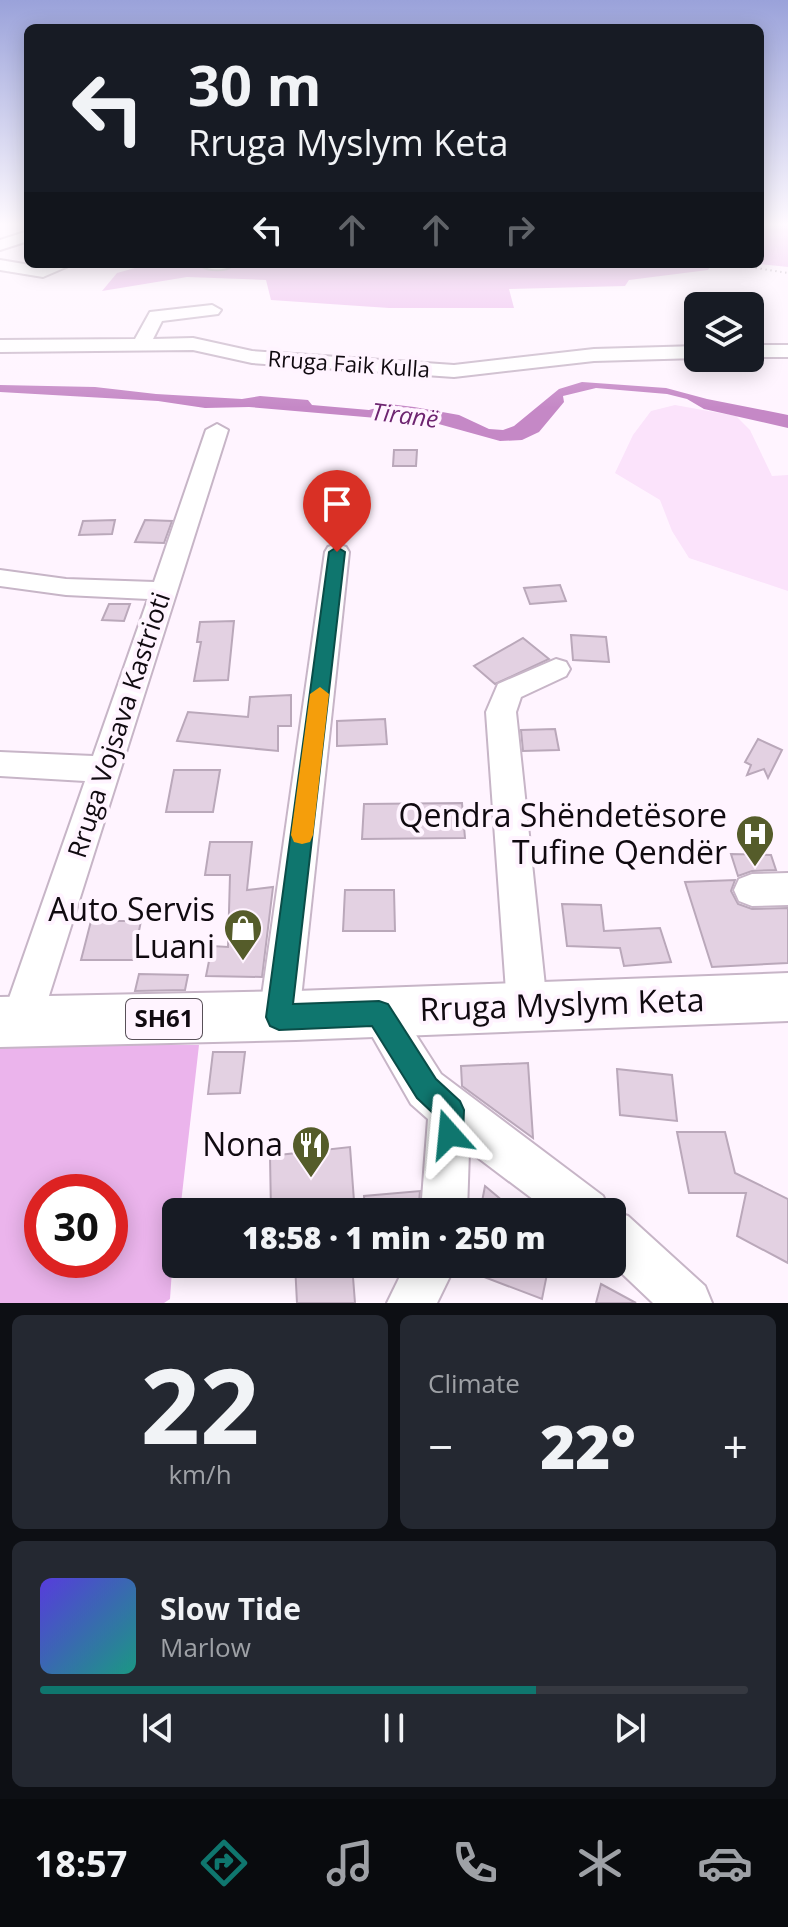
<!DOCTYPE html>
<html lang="en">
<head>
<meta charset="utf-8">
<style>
	:root { --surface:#171b24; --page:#242831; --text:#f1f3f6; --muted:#9ea1a6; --line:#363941; --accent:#0f766e }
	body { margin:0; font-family:"Open Sans",sans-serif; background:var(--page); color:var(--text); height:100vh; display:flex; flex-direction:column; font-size:30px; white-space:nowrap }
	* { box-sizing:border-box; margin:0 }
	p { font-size:26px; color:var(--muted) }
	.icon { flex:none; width:44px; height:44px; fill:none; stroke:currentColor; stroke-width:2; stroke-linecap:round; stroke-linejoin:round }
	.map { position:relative; height:1303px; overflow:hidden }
	.panel { display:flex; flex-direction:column; gap:12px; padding:12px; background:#0d0f14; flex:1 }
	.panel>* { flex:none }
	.guide { position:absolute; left:24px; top:24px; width:740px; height:244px; border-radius:12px; box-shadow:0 4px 20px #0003; background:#171b24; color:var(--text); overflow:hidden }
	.tools { position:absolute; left:684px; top:292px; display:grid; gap:16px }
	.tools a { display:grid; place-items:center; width:80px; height:80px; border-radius:12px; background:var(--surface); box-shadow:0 4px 20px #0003; font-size:40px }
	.speed { position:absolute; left:24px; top:1174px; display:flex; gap:16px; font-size:40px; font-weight:700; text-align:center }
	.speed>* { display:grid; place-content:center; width:104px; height:104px; border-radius:50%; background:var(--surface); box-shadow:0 4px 20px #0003; line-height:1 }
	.speed .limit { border:12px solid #d22; background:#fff; color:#111 }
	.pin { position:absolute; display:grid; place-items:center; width:68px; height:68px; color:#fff; margin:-82px -34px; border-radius:50% 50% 50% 0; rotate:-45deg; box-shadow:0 0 8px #0007 }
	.pin .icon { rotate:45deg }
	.me { position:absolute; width:88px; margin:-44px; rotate:342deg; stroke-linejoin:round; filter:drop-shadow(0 0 6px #0008) }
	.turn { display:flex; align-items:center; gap:28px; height:168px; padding:0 32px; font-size:36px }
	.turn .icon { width:104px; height:104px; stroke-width:2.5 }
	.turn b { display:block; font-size:56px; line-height:68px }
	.lanes { display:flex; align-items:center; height:76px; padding:0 32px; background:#0003; justify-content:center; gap:40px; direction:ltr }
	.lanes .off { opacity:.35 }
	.big { font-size:60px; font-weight:800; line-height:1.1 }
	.panel .card { flex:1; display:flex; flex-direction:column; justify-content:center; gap:12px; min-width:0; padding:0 28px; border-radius:12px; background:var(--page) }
	.panel .dial { align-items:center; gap:0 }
	.dial b { font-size:104px; line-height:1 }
	.song { display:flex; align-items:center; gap:24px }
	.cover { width:96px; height:96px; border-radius:12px; background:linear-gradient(135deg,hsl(250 70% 55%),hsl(170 70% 35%)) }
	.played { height:8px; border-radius:4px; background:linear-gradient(90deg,var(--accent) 70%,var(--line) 70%) }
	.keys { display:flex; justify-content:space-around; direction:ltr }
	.heat { display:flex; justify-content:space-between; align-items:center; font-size:44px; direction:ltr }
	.panel .tiles { flex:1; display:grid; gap:12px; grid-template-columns:1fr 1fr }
	.card:last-child { grid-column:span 2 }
	.trip { position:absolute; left:162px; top:1198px; width:464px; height:80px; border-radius:12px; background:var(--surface); box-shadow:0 4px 20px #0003; font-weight:800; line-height:80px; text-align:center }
	.tab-bar { display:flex; height:128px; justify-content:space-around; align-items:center; background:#090b0e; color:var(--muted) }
	.tab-bar .icon { width:56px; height:56px }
	.tab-bar .on { color:var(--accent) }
	.tab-bar b { font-size:36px; color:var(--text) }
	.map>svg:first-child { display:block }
	.built { fill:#fbe3fb }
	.green { fill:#ebb4ec; fill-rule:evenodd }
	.water { fill:#c588c6 }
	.building { fill:#e3d1e2; stroke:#baa8ba; stroke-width:2 }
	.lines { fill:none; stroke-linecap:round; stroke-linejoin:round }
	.minor-casing { stroke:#c7b5c7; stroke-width:4 }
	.major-casing { stroke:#c7b5c7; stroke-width:4 }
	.path { stroke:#8e858e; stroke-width:2; stroke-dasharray:1 4; stroke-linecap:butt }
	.minor { fill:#fff; fill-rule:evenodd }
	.major { fill:#fff; fill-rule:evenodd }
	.route { fill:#0f766e; stroke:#0a4d48; stroke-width:2 }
	.slow { fill:#f59e0b }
	.labels { text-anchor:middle; stroke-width:8; stroke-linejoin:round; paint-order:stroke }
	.far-street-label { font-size:22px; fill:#100a10; stroke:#fff4ff }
	.far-water-label { font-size:24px; font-style:italic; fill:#6d2470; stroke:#fff4ff }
	.shield { fill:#fff4ff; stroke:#585058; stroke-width:2 }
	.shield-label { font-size:24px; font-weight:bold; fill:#100a10 }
	.street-label { font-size:26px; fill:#100a10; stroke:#fff4ff }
	.near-poi-label { font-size:32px; fill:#100a10; stroke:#fff4ff; text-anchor:end }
	.near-street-label { font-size:32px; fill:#100a10; stroke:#fff4ff }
</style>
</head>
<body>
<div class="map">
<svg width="788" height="1303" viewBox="0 0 788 1303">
	<rect width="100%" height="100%" fill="#fff4ff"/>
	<path class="built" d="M 675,405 L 736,416 L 750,430 L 772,476 L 788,475 L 788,591 L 689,558 L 672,531 L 660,500 L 615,473 L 633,435 L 651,411 Z"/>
	<g class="green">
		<path d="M 760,225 L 788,225 L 788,267 L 760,264 Z"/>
		<path d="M 149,264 L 712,264 L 708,270 L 629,280 L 625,286 L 509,289 L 514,308 L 389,308 L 271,300 L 266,280 L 187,277 L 102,291 L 117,273 Z"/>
		<path d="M 0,1045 L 199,1045 L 180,1212 L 176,1212 L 170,1299 L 164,1303 L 0,1303 ZM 42,1192 L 110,1192 L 110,1260 L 42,1260 Z"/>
	</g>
	<path class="water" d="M 582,382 L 666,388 L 707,399 L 788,415 L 788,428 L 704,409 L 687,399 L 667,394 L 596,388 L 563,396 L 564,402 L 539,432 L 522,440 L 500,441 L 435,423 L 249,407 L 205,408 L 158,401 L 0,392 L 0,385 L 95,387 L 156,394 L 242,399 L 260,396 L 308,400 L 312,405 L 369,410 L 389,404 L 414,407 L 459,415 L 489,429 L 503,430 L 514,426 L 559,389 Z"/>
	<g class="building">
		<path d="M 394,450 L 417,450 L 416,466 L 393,466 Z"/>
		<path d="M 115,520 L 112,534 L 79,535 L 83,521 Z"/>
		<path d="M 145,520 L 172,521 L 164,543 L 135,542 Z"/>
		<path d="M 560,585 L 566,601 L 530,604 L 524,588 Z"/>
		<path d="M 109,604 L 130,604 L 124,621 L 102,620 Z"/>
		<path d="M 234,621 L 228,680 L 194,681 L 201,642 L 197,642 L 200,622 Z"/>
		<path d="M 571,635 L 606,637 L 609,662 L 573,660 Z"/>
		<path d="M 523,638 L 549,659 L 495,684 L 474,666 Z"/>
		<path d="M 291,695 L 291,726 L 278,726 L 278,751 L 177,741 L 188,712 L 248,717 L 250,697 Z"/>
		<path d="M 385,719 L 387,744 L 337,746 L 337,721 Z"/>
		<path d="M 555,729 L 559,750 L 523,751 L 521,730 Z"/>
		<path d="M 758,739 L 782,750 L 768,778 L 764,769 L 747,775 L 751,765 L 745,762 Z"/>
		<path d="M 174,770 L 220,770 L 213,812 L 166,812 Z"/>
		<path d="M 462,803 L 465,838 L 362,839 L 364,804 Z"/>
		<path d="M 210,842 L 252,842 L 247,890 L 273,887 L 262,977 L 206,976 L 212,946 L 228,947 L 230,875 L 205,875 Z"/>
		<path d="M 731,854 L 771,855 L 776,870 L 752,871 L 738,876 Z"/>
		<path d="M 735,880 L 731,891 L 738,904 L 752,909 L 788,908 L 788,963 L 712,967 L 685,882 Z"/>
		<path d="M 345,890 L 394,890 L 395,931 L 343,931 Z"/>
		<path d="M 562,904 L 601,905 L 604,931 L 660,928 L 671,962 L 624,966 L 620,948 L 567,946 Z"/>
		<path d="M 91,921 L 141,921 L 133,960 L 81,960 Z"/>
		<path d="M 139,974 L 188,975 L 185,990 L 135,991 Z"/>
		<path d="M 213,1052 L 245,1052 L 240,1093 L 208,1094 Z"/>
		<path d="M 528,1063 L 533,1138 L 462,1086 L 461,1066 Z"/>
		<path d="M 617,1069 L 672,1075 L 677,1121 L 620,1115 Z"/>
		<path d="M 677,1132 L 725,1132 L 735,1173 L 788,1199 L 788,1263 L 737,1236 L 746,1193 L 689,1193 Z"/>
		<path d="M 350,1147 L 354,1201 L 271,1212 L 270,1156 Z"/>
		<path d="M 485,1186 L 516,1212 L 480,1212 Z"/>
		<path d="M 420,1191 L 418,1212 L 365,1212 L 364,1196 Z"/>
		<path d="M 295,1264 L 352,1264 L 355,1303 L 297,1303 Z"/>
		<path d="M 459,1264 L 549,1264 L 542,1299 L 458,1267 Z"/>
		<path d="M 601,1284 L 636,1303 L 596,1303 Z"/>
	</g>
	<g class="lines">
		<g class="minor-casing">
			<g id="minor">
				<path d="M 28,231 L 28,241 L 0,250 L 0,240 Z"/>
				<path d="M 0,260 L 42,267 L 73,264 L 43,277 L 0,270 Z"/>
				<path d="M 200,264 L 234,264 C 227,271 207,271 200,264 Z"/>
				<path d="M 212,305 L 221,310 L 218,314 L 162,321 L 153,339 L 193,338 L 252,351 L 454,365 L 594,349 L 698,346 L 698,358 L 594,361 L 454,377 L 252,363 L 193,350 L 0,352 L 0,340 L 135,339 L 150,312 Z"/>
				<rect x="750" y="345" width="38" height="12"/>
				<path d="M 217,424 L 228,430 L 41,1021 L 35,1035 L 21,1040 L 7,1035 L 1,1021 L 85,781 L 0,776 L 0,752 L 93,756 L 148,599 L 66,595 L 0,586 L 0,570 L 66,579 L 154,582 L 206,430 Z"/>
				<path d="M 337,544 L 346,547 L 349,552 L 299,1017 L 293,1031 L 279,1036 L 265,1031 L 259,1017 L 325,552 L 328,547 Z"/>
				<path d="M 556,659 L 566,662 L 570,669 L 566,676 L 521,697 L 516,712 L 547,1005 L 541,1018 L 527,1024 L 513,1018 L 507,1005 L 486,712 L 498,684 Z"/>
				<path d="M 788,873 L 788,905 L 752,906 L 739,901 L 734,890 L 739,879 L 752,874 Z"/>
				<path d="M 379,994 L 393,999 L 441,1074 L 603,1196 L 609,1210 L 628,1216 L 705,1286 L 712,1303 L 653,1303 L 612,1264 L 612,1212 L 550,1212 L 469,1151 L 467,1212 L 421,1212 L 428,1119 L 411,1104 L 359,1013 L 365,999 Z"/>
				<path d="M 406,1264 L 456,1264 L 437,1303 L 387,1303 Z"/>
			</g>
		</g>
		<g class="major-casing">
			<path id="major" d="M 788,973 L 788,1021 L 296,1040 L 0,1047 L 0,997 L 296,991 Z"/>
		</g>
		<path class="path" d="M 731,264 L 788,273"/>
		<use href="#minor" class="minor"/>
		<use href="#major" class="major"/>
	</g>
	<linearGradient id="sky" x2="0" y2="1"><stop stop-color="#9aa2da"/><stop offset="0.55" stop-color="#fffaff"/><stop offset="1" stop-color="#fffaff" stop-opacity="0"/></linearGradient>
	<rect width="788" height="408" fill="url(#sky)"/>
	<path class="route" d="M 337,547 L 345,552 L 293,1004 L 379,1001 L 388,1004 L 436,1079 L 460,1101 L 464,1110 L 463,1134 L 459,1144 L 449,1148 L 439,1144 L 435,1134 L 436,1116 L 417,1098 L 372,1026 L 279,1030 L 270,1026 L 266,1017 L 329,552 Z"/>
	<path class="slow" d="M 320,687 L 329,694 L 313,835 L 310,842 L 302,844 L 294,842 L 291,835 L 310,694 Z"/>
	<defs>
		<g id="hospital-pin" transform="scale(2)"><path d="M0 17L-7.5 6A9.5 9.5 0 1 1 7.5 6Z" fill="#555c2a" stroke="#fff4ff"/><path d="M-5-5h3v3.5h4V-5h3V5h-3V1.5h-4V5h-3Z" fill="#fff"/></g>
		<g id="shop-pin" transform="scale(2)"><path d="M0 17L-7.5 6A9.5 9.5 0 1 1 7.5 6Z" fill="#555c2a" stroke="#fff4ff"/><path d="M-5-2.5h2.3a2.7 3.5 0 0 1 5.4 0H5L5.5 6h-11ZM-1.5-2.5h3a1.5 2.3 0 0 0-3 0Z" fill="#fff"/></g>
		<g id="restaurant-pin" transform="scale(2)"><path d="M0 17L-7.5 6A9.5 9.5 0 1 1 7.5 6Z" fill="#555c2a" stroke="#fff4ff"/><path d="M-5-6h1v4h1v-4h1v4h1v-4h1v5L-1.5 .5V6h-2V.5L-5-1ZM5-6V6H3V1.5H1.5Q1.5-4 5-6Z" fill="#fff"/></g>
	</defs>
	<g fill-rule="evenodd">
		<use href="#hospital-pin" x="755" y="834"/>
		<use href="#shop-pin" x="243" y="928"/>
		<use href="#restaurant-pin" x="311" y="1145"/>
	</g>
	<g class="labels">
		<g class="far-street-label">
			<text transform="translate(349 364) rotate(4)" y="8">Rruga Faik Kulla</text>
		</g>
		<g class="far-water-label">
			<text transform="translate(405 416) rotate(7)" y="8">Tiranë</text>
		</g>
		<rect class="shield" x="126" y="999" width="76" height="40" rx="6"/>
		<g class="shield-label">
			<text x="164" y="1027">SH61</text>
		</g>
		<g class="street-label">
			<text transform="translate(119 725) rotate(-72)" y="9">Rruga Vojsava Kastrioti</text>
		</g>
		<g class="near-poi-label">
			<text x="727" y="827">Qendra Shëndetësore<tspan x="727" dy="37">Tufine Qendër</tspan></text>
			<text x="215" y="921">Auto Servis<tspan x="215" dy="37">Luani</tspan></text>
			<text x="283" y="1156">Nona</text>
		</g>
		<g class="near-street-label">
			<text transform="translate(562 1005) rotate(-2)" y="11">Rruga Myslym Keta</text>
		</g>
	</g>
</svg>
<div class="tools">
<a><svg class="icon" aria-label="layers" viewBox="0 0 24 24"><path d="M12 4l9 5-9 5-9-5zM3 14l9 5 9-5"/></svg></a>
</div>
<div class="speed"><div class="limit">30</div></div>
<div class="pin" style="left:337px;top:552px;background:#d93025"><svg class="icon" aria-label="arrive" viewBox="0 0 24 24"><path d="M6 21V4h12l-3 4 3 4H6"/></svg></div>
<svg class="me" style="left:449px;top:1134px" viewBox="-20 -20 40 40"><path d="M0-17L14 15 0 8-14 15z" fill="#0f766e" stroke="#fff" stroke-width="4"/></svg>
<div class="trip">18:58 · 1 min · 250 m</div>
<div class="guide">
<div class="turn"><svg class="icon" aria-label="left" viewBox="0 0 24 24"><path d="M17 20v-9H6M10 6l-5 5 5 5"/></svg><div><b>30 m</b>Rruga Myslym Keta</div></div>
<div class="lanes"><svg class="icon" aria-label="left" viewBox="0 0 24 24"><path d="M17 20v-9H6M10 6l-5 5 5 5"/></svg><svg class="icon off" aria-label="ahead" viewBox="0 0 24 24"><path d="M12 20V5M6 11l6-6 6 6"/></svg><svg class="icon off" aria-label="ahead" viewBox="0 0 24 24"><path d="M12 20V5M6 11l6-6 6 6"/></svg><svg class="icon off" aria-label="right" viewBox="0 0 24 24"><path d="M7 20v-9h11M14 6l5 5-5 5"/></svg></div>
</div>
</div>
<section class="panel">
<div class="tiles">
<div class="card dial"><b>22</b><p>km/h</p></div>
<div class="card"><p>Climate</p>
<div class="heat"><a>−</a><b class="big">22°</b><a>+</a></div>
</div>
<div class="card">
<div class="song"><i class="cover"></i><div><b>Slow Tide</b><p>Marlow</p></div></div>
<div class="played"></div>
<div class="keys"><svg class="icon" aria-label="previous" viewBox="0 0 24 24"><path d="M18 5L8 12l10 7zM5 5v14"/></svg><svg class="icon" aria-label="pause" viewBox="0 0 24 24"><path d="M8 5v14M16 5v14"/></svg><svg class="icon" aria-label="next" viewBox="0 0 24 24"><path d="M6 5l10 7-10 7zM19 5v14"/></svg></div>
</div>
</div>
</section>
<nav class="tab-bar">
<b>18:57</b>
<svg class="icon on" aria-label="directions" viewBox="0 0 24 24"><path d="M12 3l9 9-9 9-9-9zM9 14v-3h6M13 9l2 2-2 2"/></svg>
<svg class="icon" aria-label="music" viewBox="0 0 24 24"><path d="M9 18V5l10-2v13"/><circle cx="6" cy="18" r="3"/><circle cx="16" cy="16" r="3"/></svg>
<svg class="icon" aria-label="phone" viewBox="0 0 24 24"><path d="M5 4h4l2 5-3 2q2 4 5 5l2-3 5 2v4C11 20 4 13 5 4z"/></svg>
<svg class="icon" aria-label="climate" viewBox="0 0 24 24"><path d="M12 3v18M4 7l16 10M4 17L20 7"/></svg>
<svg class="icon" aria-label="car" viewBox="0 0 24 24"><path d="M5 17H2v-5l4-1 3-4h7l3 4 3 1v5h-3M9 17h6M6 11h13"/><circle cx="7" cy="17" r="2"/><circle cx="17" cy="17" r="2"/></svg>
</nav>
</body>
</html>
